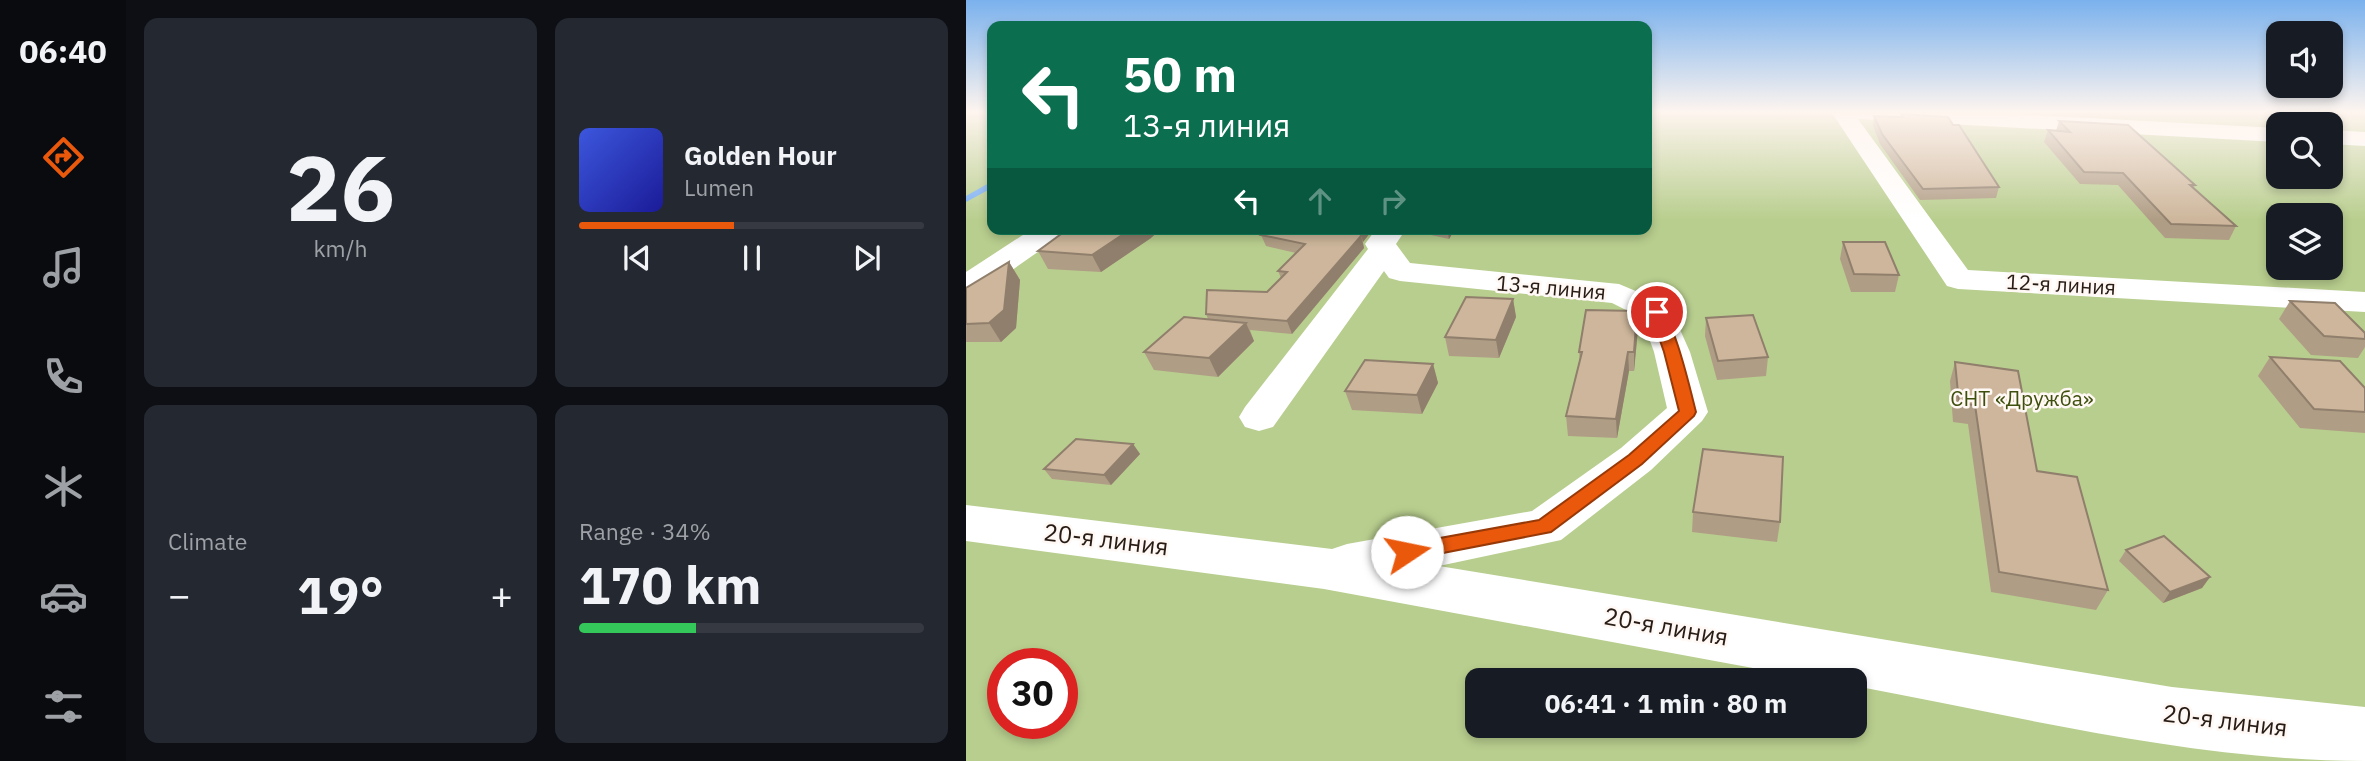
<!DOCTYPE html>
<html lang="en">
<head>
<meta charset="utf-8">
<style>
	:root { --surface:#171b24; --page:#242831; --text:#f1f3f6; --muted:#9ea1a6; --line:#363941; --accent:#ea580c }
	body { margin:0; font-family:"IBM Plex Sans",sans-serif; background:var(--page); color:var(--text); height:100vh; display:flex; flex-direction:column; font-size:26px; white-space:nowrap }
	* { box-sizing:border-box; margin:0 }
	p { font-size:23px; color:var(--muted) }
	.icon { flex:none; width:38px; height:38px; fill:none; stroke:currentColor; stroke-width:2; stroke-linecap:round; stroke-linejoin:round }
	.map { position:relative; flex:1; overflow:hidden }
	.sheet { display:flex; flex-direction:column; gap:18px; padding:18px; background:#0d0f14; width:840px }
	.sheet>* { flex:none }
	.banner { position:absolute; left:21px; top:21px; width:665px; height:214px; border-radius:14px; box-shadow:0 4px 10px #0003; background:#0b6e4f; color:#fff; overflow:hidden }
	.buttons { position:absolute; left:1300px; top:21px; display:grid; gap:14px }
	.buttons a { display:grid; place-items:center; width:77px; height:77px; border-radius:14px; background:var(--surface); box-shadow:0 4px 10px #0003; font-size:35px }
	.speed { position:absolute; left:21px; top:648px; display:flex; gap:14px; font-size:35px; font-weight:700; text-align:center }
	.speed>* { display:grid; place-content:center; width:91px; height:91px; border-radius:50%; background:var(--surface); box-shadow:0 4px 10px #0003; line-height:1 }
	.speed .limit { border:10px solid #d22; background:#fff; color:#111 }
	.pin { position:absolute; display:grid; place-items:center; width:60px; height:60px; color:#fff; margin:-30px; border:4px solid #fff; border-radius:50%; box-shadow:0 2px 7px #0007 }
	.me { position:absolute; width:77px; margin:-38px; rotate:79deg; stroke-linejoin:round; filter:drop-shadow(0 0 5px #0008) }
	.turn { display:flex; align-items:center; gap:24px; height:147px; padding:0 21px; font-size:32px }
	.turn .icon { width:91px; height:91px; stroke-width:2.5 }
	.turn b { display:block; font-size:49px; line-height:60px }
	.lanes { display:flex; align-items:center; height:66px; padding:0 21px; background:#0003; justify-content:center; gap:35px; direction:ltr }
	.lanes .off { opacity:.35 }
	.big { font-size:52px; font-weight:800; line-height:1.1 }
	.sheet .card { flex:1; display:flex; flex-direction:column; justify-content:center; gap:10px; min-width:0; padding:0 24px; border-radius:14px; background:var(--page) }
	.sheet .dial { align-items:center; gap:0 }
	.dial b { font-size:91px; line-height:1 }
	.song { display:flex; align-items:center; gap:21px }
	.cover { width:84px; height:84px; border-radius:10px; background:linear-gradient(135deg,hsl(230 70% 55%),hsl(240 70% 35%)) }
	.played { height:7px; border-radius:4px; background:linear-gradient(90deg,var(--accent) 45%,var(--line) 45%) }
	.keys { display:flex; justify-content:space-around; direction:ltr }
	.heat { display:flex; justify-content:space-between; align-items:center; font-size:38px; direction:ltr }
	.charge { height:10px; border-radius:5px; background:linear-gradient(90deg,#34c759 34%,var(--line) 0) }
	.sheet .tiles { flex:1; display:grid; gap:18px; grid-template-columns:repeat(2,1fr) }
	.trip { position:absolute; left:499px; top:668px; width:402px; height:70px; border-radius:14px; background:var(--surface); box-shadow:0 4px 10px #0003; font-weight:800; line-height:70px; text-align:center }
	main { display:flex; flex:1; min-height:0 }
	.tabs { display:flex; flex-direction:column; width:126px; justify-content:space-around; align-items:center; background:#090b0e; color:var(--muted) }
	.tabs .icon { width:49px; height:49px }
	.tabs .current { color:var(--accent) }
	.tabs b { font-size:32px; color:var(--text) }
	.map>svg:first-child { display:block }
	.green { fill:#b8ce8e; fill-rule:evenodd }
	.lines { fill:none; stroke-linecap:round; stroke-linejoin:round }
	.stream { fill:#75adf5; fill-rule:evenodd }
	.minor { fill:#fff; fill-rule:evenodd }
	.wall { fill:#b09d85 }
	.shaded-wall { fill:#907f6c }
	.building { fill:#cdb69b; stroke:#907f6c; stroke-width:2 }
	.route { fill:#ea580c; stroke:#983908; stroke-width:2 }
	.labels { text-anchor:middle; stroke-width:5; stroke-linejoin:round; paint-order:stroke }
	.street-label { font-size:21px; fill:#281c15; stroke:#fff8f4 }
	.park-label { font-size:21px; fill:#3e4f0d; stroke:#fff8f4 }
	.near-street-label { font-size:24px; fill:#281c15; stroke:#fff8f4 }
</style>
</head>
<body>
<main>
<nav class="tabs">
<b>06:40</b>
<svg class="icon current" aria-label="directions" viewBox="0 0 24 24"><path d="M12 3l9 9-9 9-9-9zM9 14v-3h6M13 9l2 2-2 2"/></svg>
<svg class="icon" aria-label="music" viewBox="0 0 24 24"><path d="M9 18V5l10-2v13"/><circle cx="6" cy="18" r="3"/><circle cx="16" cy="16" r="3"/></svg>
<svg class="icon" aria-label="phone" viewBox="0 0 24 24"><path d="M5 4h4l2 5-3 2q2 4 5 5l2-3 5 2v4C11 20 4 13 5 4z"/></svg>
<svg class="icon" aria-label="climate" viewBox="0 0 24 24"><path d="M12 3v18M4 7l16 10M4 17L20 7"/></svg>
<svg class="icon" aria-label="car" viewBox="0 0 24 24"><path d="M5 17H2v-5l4-1 3-4h7l3 4 3 1v5h-3M9 17h6M6 11h13"/><circle cx="7" cy="17" r="2"/><circle cx="17" cy="17" r="2"/></svg>
<svg class="icon" aria-label="filters" viewBox="0 0 24 24"><path d="M4 7h16M4 17h16"/><circle cx="9" cy="7" r="2"/><circle cx="15" cy="17" r="2"/></svg>
</nav>
<section class="sheet">
<div class="tiles">
<div class="card dial"><b>26</b><p>km/h</p></div>
<div class="card">
<div class="song"><i class="cover"></i><div><b>Golden Hour</b><p>Lumen</p></div></div>
<div class="played"></div>
<div class="keys"><svg class="icon" aria-label="previous" viewBox="0 0 24 24"><path d="M18 5L8 12l10 7zM5 5v14"/></svg><svg class="icon" aria-label="pause" viewBox="0 0 24 24"><path d="M8 5v14M16 5v14"/></svg><svg class="icon" aria-label="next" viewBox="0 0 24 24"><path d="M6 5l10 7-10 7zM19 5v14"/></svg></div>
</div>
<div class="card"><p>Climate</p>
<div class="heat"><a>−</a><b class="big">19°</b><a>+</a></div>
</div>
<div class="card"><p>Range · 34%</p><b class="big">170 km</b><div class="charge"></div></div>
</div>
</section>
<div class="map">
<svg width="1399" height="761" viewBox="0 0 1399 761">
	<rect width="100%" height="100%" fill="#fce8dc"/>
	<path class="green" d="M 0,113 L 26,113 L 26,229 L 681,229 L 681,113 L 1399,113 L 1399,761 L 0,761 ZM 1312,124 L 1365,124 L 1365,177 L 1312,177 ZM 1312,215 L 1365,215 L 1365,268 L 1312,268 ZM 37,663 L 96,663 L 96,723 L 37,723 ZM 511,681 L 889,681 L 889,726 L 511,726 Z"/>
	<g class="lines">
		<path class="stream" d="M 23,183 L 26,183 L 26,188 L 0,202 L 0,196 Z"/>
		<g class="minor">
			<path d="M 866,113 L 1029,113 L 1312,128 L 1312,142 L 892,119 L 1002,270 L 1399,292 L 1399,312 L 992,289 L 981,286 Z"/>
			<path d="M 1365,130 L 1399,132 L 1399,146 L 1365,144 Z"/>
			<path d="M 66,229 L 100,229 L 96,235 L 12,294 L 0,297 L 0,272 Z"/>
			<path d="M 410,229 L 440,229 L 430,244 L 444,263 L 653,284 L 703,305 L 724,352 L 742,412 L 736,421 L 685,470 L 595,540 L 473,566 L 1206,687 L 1399,707 L 1399,761 C 1232,761 1054,717 889,686 L 889,681 L 858,681 L 358,589 L 0,541 L 0,505 L 366,549 L 381,544 L 566,511 L 655,448 L 701,408 L 688,352 L 676,318 L 646,303 L 434,281 L 423,278 L 418,271 L 307,427 L 293,431 L 279,427 L 273,417 L 279,407 L 402,249 L 399,244 Z"/>
		</g>
	</g>
	<g class="wall">
		<path d="M 1086,113 L 1136,113 L 1136,116 Z"/>
		<path d="M 935,114 L 987,125 L 1033,187 L 1030,198 L 954,200 L 914,144 L 907,126 L 908,116 L 935,117 Z"/>
		<path d="M 1093,121 L 1229,185 L 1228,188 L 1270,226 L 1263,240 L 1199,238 L 1152,185 L 1114,184 L 1078,142 L 1082,130 L 1090,131 Z"/>
		<path d="M 407,229 L 397,242 L 398,248 L 326,334 L 284,330 L 288,341 L 252,377 L 188,370 L 178,352 L 242,319 L 240,314 L 301,292 L 315,278 L 312,271 L 330,253 L 300,246 L 295,235 Z"/>
		<path d="M 442,229 L 489,229 L 483,239 L 442,230 Z"/>
		<path d="M 185,238 L 135,272 L 82,269 L 72,251 Z"/>
		<path d="M 877,242 L 933,275 L 929,292 L 885,292 L 874,259 Z"/>
		<path d="M 43,262 L 54,280 L 50,328 L 35,342 L 0,342 L 0,288 Z"/>
		<path d="M 547,299 L 550,317 L 533,358 L 483,356 L 479,337 Z"/>
		<path d="M 1324,301 L 1399,333 L 1399,347 L 1392,358 L 1345,355 L 1313,319 Z"/>
		<path d="M 671,311 L 672,329 L 668,371 L 663,371 L 651,438 L 602,436 L 600,416 L 614,362 L 613,352 Z"/>
		<path d="M 740,318 L 802,357 L 800,376 L 751,380 L 739,336 Z"/>
		<path d="M 1304,357 L 1399,388 L 1399,433 L 1334,428 L 1292,376 Z"/>
		<path d="M 989,362 L 1142,590 L 1130,610 L 1025,592 L 1002,424 L 987,422 L 984,381 Z"/>
		<path d="M 467,364 L 472,383 L 456,414 L 386,410 L 379,391 Z"/>
		<path d="M 167,444 L 174,454 L 145,485 L 86,479 L 78,469 Z"/>
		<path d="M 727,512 L 814,522 L 811,542 L 726,532 Z"/>
		<path d="M 1160,550 L 1244,577 L 1236,588 L 1197,603 L 1153,561 Z"/>
	</g>
	<g class="shaded-wall">
		<path d="M 165,229 L 195,229 L 185,238 L 135,272 L 126,255 Z"/>
		<path d="M 395,229 L 407,229 L 397,242 L 394,231 Z"/>
		<path d="M 481,229 L 489,229 L 483,239 Z"/>
		<path d="M 395,236 L 398,248 L 326,334 L 321,321 Z"/>
		<path d="M 43,262 L 54,280 L 50,328 L 35,342 L 23,323 Z"/>
		<path d="M 547,299 L 550,317 L 533,358 L 530,340 Z"/>
		<path d="M 671,311 L 672,329 L 668,371 L 668,352 Z"/>
		<path d="M 280,323 L 288,341 L 252,377 L 243,358 Z"/>
		<path d="M 662,352 L 663,371 L 651,438 L 650,419 Z"/>
		<path d="M 467,364 L 472,383 L 456,414 L 451,395 Z"/>
		<path d="M 167,444 L 174,454 L 145,485 L 138,475 Z"/>
		<path d="M 1244,577 L 1236,588 L 1197,603 L 1204,592 Z"/>
	</g>
	<g class="building">
		<path d="M 935,114 L 982,117 L 987,125 L 993,125 L 1033,187 L 957,189 L 916,134 L 908,116 L 937,117 Z"/>
		<path d="M 1093,121 L 1162,125 L 1229,185 L 1224,185 L 1270,226 L 1205,224 L 1157,173 L 1118,172 L 1082,130 L 1104,132 Z"/>
		<path d="M 102,229 L 165,229 L 126,255 L 72,251 Z"/>
		<path d="M 304,229 L 395,229 L 394,231 L 395,236 L 321,321 L 240,314 L 241,290 L 301,292 L 321,272 L 312,271 L 339,244 L 295,235 Z"/>
		<path d="M 877,242 L 919,242 L 933,275 L 888,274 Z"/>
		<path d="M 43,262 L 38,310 L 23,323 L 0,324 L 0,288 Z"/>
		<path d="M 500,297 L 547,299 L 530,340 L 479,337 Z"/>
		<path d="M 1324,301 L 1369,303 L 1399,333 L 1399,339 L 1358,336 Z"/>
		<path d="M 620,310 L 671,311 L 668,352 L 662,352 L 650,419 L 600,416 L 616,352 L 613,352 Z"/>
		<path d="M 787,315 L 802,357 L 752,361 L 740,318 Z"/>
		<path d="M 218,317 L 280,323 L 243,358 L 178,352 Z"/>
		<path d="M 1304,357 L 1374,361 L 1399,388 L 1399,412 L 1348,409 Z"/>
		<path d="M 399,360 L 467,364 L 451,395 L 379,391 Z"/>
		<path d="M 989,362 L 1052,371 L 1071,471 L 1111,477 L 1142,590 L 1033,572 L 1009,405 L 993,403 Z"/>
		<path d="M 110,439 L 167,444 L 138,475 L 78,469 Z"/>
		<path d="M 737,449 L 817,457 L 814,522 L 727,512 Z"/>
		<path d="M 1198,536 L 1244,577 L 1204,592 L 1160,550 Z"/>
	</g>
	<linearGradient id="sky" x2="0" y2="1"><stop stop-color="#7ab1ed"/><stop offset="0.51" stop-color="#fef5ef"/><stop offset="1" stop-color="#fef5ef" stop-opacity="0"/></linearGradient>
	<rect width="1399" height="220" fill="url(#sky)"/>
	<path class="route" d="M 691,307 C 707,312 725,393 730,412 L 728,416 L 676,464 L 585,532 L 441,560 L 433,558 L 430,552 L 433,547 L 441,544 L 573,520 L 663,455 L 713,411 L 698,352 L 684,312 Z"/>
	<g class="labels">
		<g class="street-label">
			<text transform="translate(1095 285) rotate(3)" y="7">12-я линия</text>
			<text transform="translate(585 288) rotate(5)" y="7">13-я линия</text>
		</g>
		<g class="park-label">
			<text x="1056" y="406">СНТ «Дружба»</text>
		</g>
		<g class="near-street-label">
			<text transform="translate(140 540) rotate(7)" y="8">20-я линия</text>
			<text transform="translate(700 627) rotate(10)" y="8">20-я линия</text>
			<text transform="translate(1259 721) rotate(7)" y="8">20-я линия</text>
		</g>
	</g>
</svg>
<div class="buttons">
<a><svg class="icon" aria-label="sound" viewBox="0 0 24 24"><path d="M4 9h4l5-4v14l-5-4H4zM17 9q2 3 0 6"/></svg></a>
<a><svg class="icon" aria-label="search" viewBox="0 0 24 24"><circle cx="10" cy="10" r="6"/><path d="M15 15l6 6"/></svg></a>
<a><svg class="icon" aria-label="layers" viewBox="0 0 24 24"><path d="M12 4l9 5-9 5-9-5zM3 14l9 5 9-5"/></svg></a>
</div>
<div class="speed"><div class="limit">30</div></div>
<div class="pin" style="left:691px;top:312px;background:#d93025"><svg class="icon" aria-label="arrive" viewBox="0 0 24 24"><path d="M6 21V4h12l-3 4 3 4H6"/></svg></div>
<svg class="me" style="left:441px;top:552px" viewBox="-20 -20 40 40"><circle r="19" fill="#fff"/><path d="M0-13L10 11 0 6-10 11z" fill="#ea580c"/></svg>
<div class="trip">06:41 · 1 min · 80 m</div>
<div class="banner">
<div class="turn"><svg class="icon" aria-label="left" viewBox="0 0 24 24"><path d="M17 20v-9H6M10 6l-5 5 5 5"/></svg><div><b>50 m</b>13-я линия</div></div>
<div class="lanes"><svg class="icon" aria-label="left" viewBox="0 0 24 24"><path d="M17 20v-9H6M10 6l-5 5 5 5"/></svg><svg class="icon off" aria-label="ahead" viewBox="0 0 24 24"><path d="M12 20V5M6 11l6-6 6 6"/></svg><svg class="icon off" aria-label="right" viewBox="0 0 24 24"><path d="M7 20v-9h11M14 6l5 5-5 5"/></svg></div>
</div>
</div>
</main>
</body>
</html>
